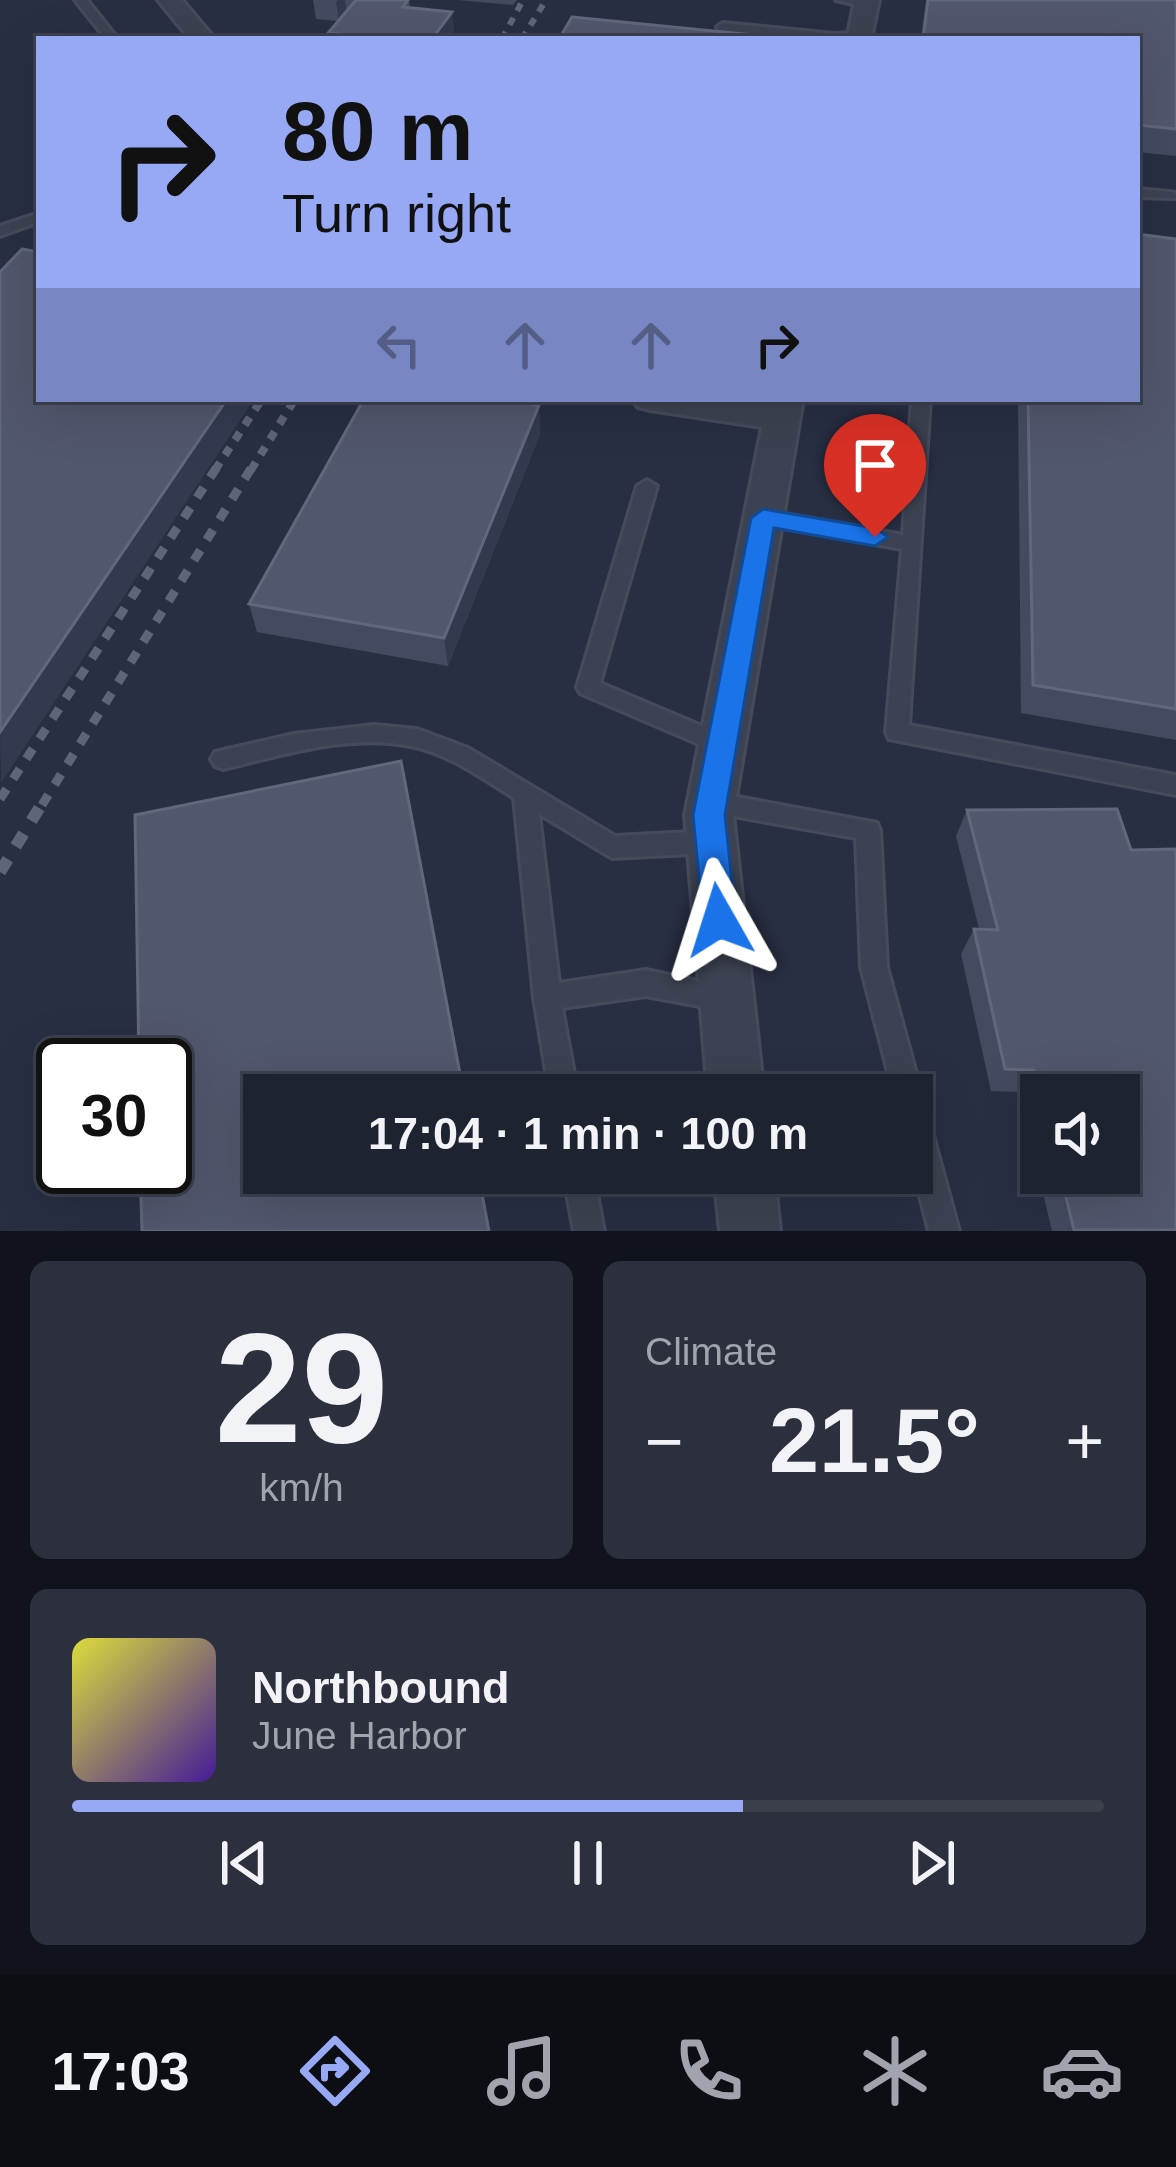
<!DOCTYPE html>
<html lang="en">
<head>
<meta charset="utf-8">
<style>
	:root { --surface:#1e2332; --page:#2b2f3e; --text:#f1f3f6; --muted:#a1a4ac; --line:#3c404d; --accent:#97a9f5 }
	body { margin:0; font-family:Arial,sans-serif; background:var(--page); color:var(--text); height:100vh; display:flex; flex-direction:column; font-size:45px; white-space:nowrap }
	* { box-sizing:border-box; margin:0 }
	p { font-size:39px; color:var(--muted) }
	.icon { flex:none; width:66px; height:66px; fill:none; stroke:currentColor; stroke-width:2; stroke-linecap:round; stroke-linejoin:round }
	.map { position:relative; height:1231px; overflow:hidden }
	.details { display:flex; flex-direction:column; gap:30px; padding:30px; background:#10131c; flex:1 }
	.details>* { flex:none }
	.top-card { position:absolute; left:36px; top:36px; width:1104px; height:366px; border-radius:0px; box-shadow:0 12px 48px #0002,0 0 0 3px var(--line); background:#97a9f5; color:#111; overflow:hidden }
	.fabs { position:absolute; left:1020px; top:1074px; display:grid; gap:24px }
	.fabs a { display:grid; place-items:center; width:120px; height:120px; border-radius:0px; background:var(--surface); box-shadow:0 12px 48px #0002,0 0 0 3px var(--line); font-size:60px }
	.speed { position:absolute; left:36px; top:1038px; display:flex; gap:24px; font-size:60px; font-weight:700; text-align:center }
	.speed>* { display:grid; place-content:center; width:156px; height:156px; border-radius:50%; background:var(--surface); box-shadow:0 12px 48px #0002,0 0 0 3px var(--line); line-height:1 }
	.speed .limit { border:6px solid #111; border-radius:18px; background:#fff; color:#111 }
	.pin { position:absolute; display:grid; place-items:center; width:102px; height:102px; color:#fff; margin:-123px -51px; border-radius:50% 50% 50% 0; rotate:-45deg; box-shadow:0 0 12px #0007 }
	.pin .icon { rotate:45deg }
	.me { position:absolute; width:132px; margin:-66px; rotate:354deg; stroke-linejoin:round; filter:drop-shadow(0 0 9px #0008) }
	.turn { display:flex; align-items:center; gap:42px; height:252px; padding:0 48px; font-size:54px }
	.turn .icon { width:156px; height:156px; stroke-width:2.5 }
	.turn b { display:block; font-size:84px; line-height:102px }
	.lanes { display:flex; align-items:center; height:114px; padding:0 48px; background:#0003; justify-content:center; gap:60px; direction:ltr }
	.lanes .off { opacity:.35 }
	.big { font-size:90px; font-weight:600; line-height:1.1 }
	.details .widget { flex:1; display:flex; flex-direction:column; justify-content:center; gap:18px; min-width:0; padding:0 42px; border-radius:18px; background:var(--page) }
	.details .dial { align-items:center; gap:0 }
	.dial b { font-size:156px; line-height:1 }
	.song { display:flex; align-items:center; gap:36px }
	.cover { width:144px; height:144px; border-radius:18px; background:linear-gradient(135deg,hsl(60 70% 55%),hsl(260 70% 35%)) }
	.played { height:12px; border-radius:6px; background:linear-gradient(90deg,var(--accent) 65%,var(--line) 65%) }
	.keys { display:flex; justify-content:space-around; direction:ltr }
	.heat { display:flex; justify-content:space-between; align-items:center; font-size:66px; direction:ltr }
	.details .tiles { flex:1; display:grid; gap:30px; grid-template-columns:1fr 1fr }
	.widget:last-child { grid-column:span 2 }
	.trip { position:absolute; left:243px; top:1074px; width:690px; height:120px; border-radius:0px; background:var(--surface); box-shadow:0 12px 48px #0002,0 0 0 3px var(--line); font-weight:600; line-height:120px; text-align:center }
	.tabs { display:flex; height:192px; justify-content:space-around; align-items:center; background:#0c0e14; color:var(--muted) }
	.tabs .icon { width:84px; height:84px }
	.tabs .on { color:var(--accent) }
	.tabs b { font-size:54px; color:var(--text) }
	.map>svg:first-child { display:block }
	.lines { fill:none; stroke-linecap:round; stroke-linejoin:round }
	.lane-casing { stroke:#464b5c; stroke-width:6 }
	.street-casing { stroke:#464b5c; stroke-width:6 }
	.lane { fill:#3d4252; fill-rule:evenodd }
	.street { fill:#3d4252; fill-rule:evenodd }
	.rail-far3 { stroke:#5f6579; stroke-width:6; stroke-dasharray:8 8; stroke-linecap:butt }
	.rail-far2 { stroke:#5f6579; stroke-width:8; stroke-dasharray:9 9; stroke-linecap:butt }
	.rail-far1 { stroke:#5f6579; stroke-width:9; stroke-dasharray:12 12; stroke-linecap:butt }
	.rail { stroke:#5f6579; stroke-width:12; stroke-dasharray:15 15; stroke-linecap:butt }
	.wall { fill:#444b61; fill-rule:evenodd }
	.shaded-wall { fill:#333a50 }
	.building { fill:#51576d; stroke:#61677c; stroke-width:3 }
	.route { fill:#1a73e8; stroke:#114b97; stroke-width:3 }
</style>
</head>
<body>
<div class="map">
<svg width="1176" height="1231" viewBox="0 0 1176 1231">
	<rect width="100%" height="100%" fill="#282f43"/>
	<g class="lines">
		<g class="lane-casing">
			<g id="lane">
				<path d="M 75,0 L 87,0 L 118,39 L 106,39 Z"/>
				<path d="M 836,0 L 863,0 L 872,4 L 866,7 Z"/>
				<path d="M 723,23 L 835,34 L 860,32 L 866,36 L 863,39 L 808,39 L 719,30 L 717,27 Z"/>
				<path d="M 1137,189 L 1170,192 L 1175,193 L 1176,198 L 1137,197 Z"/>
				<path d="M 39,213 L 39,222 L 0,236 L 0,226 Z"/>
				<path d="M 912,399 L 930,399 L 909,725 L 1176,775 L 1176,795 L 889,739 L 886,732 L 902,549 L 763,524 L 753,517 L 763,510 L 903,535 Z"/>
				<path d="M 647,480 L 657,486 L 600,683 L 730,738 L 733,745 L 730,752 L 722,754 L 580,693 L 577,687 L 637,486 Z"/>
				<path d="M 374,725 L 417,729 L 468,748 L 615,836 L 711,831 L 720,834 L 723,842 L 720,850 L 711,853 L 612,858 L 539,814 L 559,983 L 646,970 L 736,989 L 739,998 L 736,1007 L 726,1011 L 646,996 L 562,1008 L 578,1095 L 550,1095 L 534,998 L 514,798 C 483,779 451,755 415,747 C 354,732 283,755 223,769 L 215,766 L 211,759 L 215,752 L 294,734 Z"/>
				<path d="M 711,792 L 877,823 L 880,830 L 887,967 L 959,1231 L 929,1231 L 912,1165 L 912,1095 L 894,1095 L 861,967 L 856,838 L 711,812 L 703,809 L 699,802 L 703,795 Z"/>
				<path d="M 563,1173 L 593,1173 L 604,1231 L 574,1231 Z"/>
			</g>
		</g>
		<g class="street-casing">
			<g id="street">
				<path d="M 158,0 L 182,0 L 215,39 L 190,39 Z"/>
				<path d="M 855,0 L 879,0 L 871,39 L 847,39 Z"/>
				<path d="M 632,399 L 728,399 L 766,404 L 767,399 L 803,399 L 733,815 L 764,1095 L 708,1095 L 685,815 L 762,427 L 650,410 L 638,407 Z"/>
				<path d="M 714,1173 L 774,1173 L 780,1231 L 720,1231 Z"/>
			</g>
		</g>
		<use href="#lane" class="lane"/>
		<use href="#street" class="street"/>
		<g class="rail-far3">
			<path d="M 502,39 L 523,0"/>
			<path d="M 522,39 L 546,0"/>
		</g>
		<g class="rail-far2">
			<path d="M 215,470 L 262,399"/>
			<path d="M 251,470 L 295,399"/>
		</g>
		<g class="rail-far1">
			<path d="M 0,799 L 217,467"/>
			<path d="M 42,805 L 252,467"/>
		</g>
		<path class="rail" d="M 0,872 L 43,802"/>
	</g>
	<g class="wall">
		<path d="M 313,0 L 409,0 L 410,7 L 454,31 L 448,39 L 329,39 L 328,33 L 338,21 L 316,19 Z"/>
		<path d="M 458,0 L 517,0 L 513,5 Z"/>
		<path d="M 926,0 L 1176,0 L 1176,156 L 1137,152 L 1137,39 L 921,39 Z"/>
		<path d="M 1176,239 L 1176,740 L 1021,713 L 1018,399 L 1137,399 Z"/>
		<path d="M 539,405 L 540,434 L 448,666 L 257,632 L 249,604 Z"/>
		<path d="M 967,810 L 1176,1231 L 1052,1231 L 1019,1092 L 991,1091 L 961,954 L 974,929 L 979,929 L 956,836 ZM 1041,1095 L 1119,1173 L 1041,1173 Z"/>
	</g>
	<g class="shaded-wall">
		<path d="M 338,0 L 345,0 L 347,12 L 339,22 L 336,2 Z"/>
		<path d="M 452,12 L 454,31 L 448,39 L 432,39 Z"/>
		<path d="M 227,399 L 254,399 L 1,783 L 0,732 Z"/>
		<path d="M 539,405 L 540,434 L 448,666 L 444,638 Z"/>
	</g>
	<g class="building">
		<path d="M 356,0 L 408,0 L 403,7 L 452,12 L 432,39 L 388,39 L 328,33 Z"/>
		<path d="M 928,0 L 1176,0 L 1176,129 L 1137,125 L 1137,39 L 923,39 Z"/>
		<path d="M 572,17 L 793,39 L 559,39 Z"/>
		<path d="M 1137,234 L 1176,239 L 1176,709 L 1033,685 L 1028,399 L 1137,399 Z"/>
		<path d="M 22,249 L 39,252 L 39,399 L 227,399 L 0,732 L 0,272 Z"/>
		<path d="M 364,399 L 495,399 L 539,405 L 444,638 L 249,604 Z"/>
		<path d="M 401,761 L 464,1095 L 264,1095 L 264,1173 L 478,1173 L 489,1231 L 142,1231 L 140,1167 L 165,1167 L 165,1065 L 139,1065 L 135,815 Z"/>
		<path d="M 1117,809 L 1131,850 L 1176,849 L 1176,1230 L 1074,1230 L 1060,1173 L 1119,1173 L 1119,1095 L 1041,1095 L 1041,1099 L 1034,1070 L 1005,1069 L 974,929 L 998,930 L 967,810 Z"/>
	</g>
	<path class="route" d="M 763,509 L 875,528 L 888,537 L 875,546 L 774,528 L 725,815 L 736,920 L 731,931 L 719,936 L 708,931 L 703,920 L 693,815 L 751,518 Z"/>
</svg>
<div class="fabs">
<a><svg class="icon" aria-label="sound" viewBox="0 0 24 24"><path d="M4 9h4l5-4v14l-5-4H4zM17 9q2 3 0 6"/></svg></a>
</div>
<div class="speed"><div class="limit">30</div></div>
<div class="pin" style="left:875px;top:537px;background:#d93025"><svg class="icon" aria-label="arrive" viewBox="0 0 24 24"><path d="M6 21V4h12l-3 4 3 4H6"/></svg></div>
<svg class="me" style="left:719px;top:920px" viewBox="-20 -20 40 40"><path d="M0-17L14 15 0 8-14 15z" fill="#1a73e8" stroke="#fff" stroke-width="4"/></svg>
<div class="trip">17:04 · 1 min · 100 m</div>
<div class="top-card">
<div class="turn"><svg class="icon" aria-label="right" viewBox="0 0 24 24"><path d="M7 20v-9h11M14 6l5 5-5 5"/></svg><div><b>80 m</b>Turn right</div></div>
<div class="lanes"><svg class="icon off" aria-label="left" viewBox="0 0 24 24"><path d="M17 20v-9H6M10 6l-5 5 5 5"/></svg><svg class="icon off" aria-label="ahead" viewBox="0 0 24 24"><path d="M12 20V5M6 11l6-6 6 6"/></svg><svg class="icon off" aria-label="ahead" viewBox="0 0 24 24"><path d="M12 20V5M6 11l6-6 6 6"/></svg><svg class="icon" aria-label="right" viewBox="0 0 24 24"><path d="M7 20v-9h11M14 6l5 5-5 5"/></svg></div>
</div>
</div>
<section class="details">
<div class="tiles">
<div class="widget dial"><b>29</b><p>km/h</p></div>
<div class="widget"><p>Climate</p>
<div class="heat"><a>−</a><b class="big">21.5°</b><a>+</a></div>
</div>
<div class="widget">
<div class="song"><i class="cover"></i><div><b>Northbound</b><p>June Harbor</p></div></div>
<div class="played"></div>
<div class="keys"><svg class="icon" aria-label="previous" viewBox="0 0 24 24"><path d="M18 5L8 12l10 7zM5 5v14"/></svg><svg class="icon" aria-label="pause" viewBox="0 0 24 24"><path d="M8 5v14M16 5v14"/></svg><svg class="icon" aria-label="next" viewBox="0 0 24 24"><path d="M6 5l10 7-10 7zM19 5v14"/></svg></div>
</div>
</div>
</section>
<nav class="tabs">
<b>17:03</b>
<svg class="icon on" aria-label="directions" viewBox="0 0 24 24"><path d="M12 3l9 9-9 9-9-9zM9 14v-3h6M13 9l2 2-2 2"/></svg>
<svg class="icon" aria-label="music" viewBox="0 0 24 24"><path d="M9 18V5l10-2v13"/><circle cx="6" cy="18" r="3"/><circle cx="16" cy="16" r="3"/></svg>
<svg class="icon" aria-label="phone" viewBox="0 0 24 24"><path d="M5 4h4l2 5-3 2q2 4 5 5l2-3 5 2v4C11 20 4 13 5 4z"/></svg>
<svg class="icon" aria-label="climate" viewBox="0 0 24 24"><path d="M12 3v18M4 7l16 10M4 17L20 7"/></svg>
<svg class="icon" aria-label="car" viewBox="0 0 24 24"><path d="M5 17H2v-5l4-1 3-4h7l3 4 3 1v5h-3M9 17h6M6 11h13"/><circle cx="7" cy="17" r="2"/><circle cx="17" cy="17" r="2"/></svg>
</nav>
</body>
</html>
